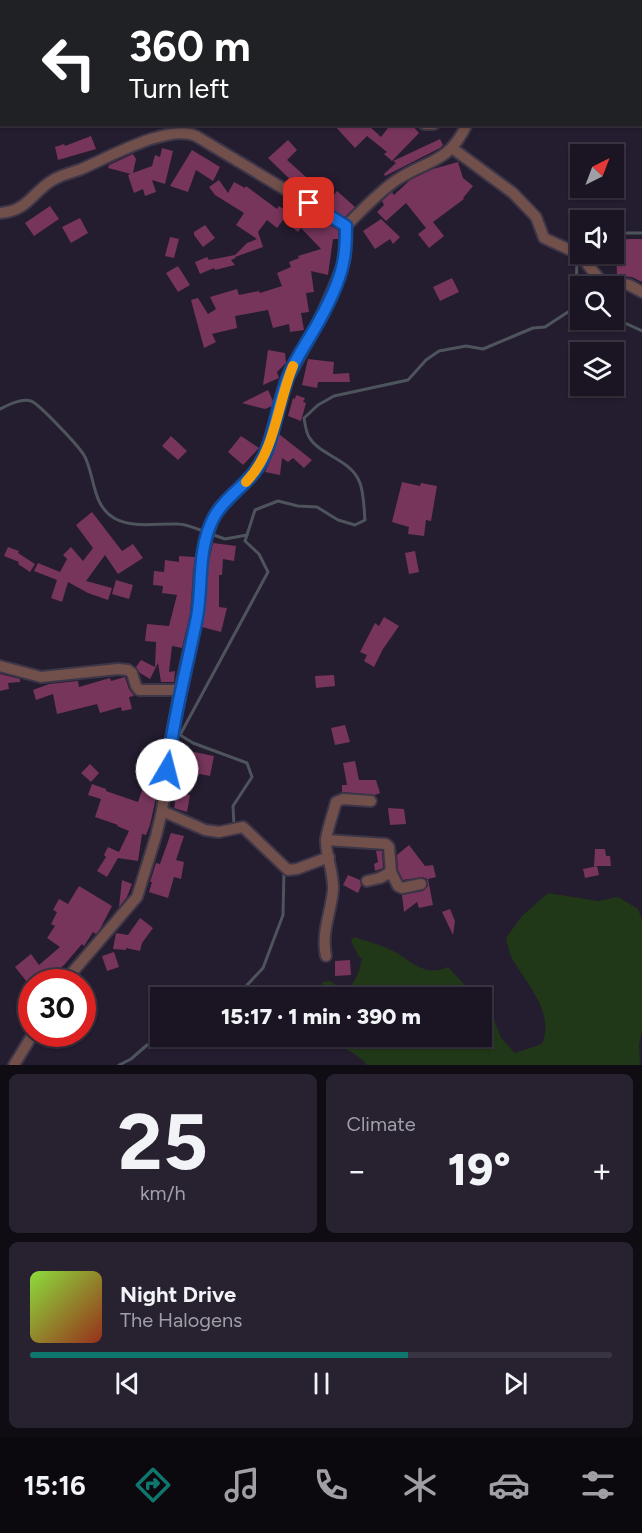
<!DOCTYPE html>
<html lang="en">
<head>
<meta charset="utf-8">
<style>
	:root { --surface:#1b1523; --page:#282230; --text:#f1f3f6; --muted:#a09fa6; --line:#393441; --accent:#0f766e }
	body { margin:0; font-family:Figtree,sans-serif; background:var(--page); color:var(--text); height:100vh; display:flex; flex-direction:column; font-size:22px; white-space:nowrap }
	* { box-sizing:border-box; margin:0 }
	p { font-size:20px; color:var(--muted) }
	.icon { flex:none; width:33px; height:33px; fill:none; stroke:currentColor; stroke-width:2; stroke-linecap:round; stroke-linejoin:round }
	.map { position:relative; height:1065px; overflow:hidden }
	.details { display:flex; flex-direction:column; gap:9px; padding:9px; background:#0f0c13; flex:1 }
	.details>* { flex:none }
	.hud { position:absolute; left:0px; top:0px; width:642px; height:126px; box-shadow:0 2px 4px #0004,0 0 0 2px var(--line); background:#202124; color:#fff; overflow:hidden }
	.needle { width:39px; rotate:42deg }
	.tools { position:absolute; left:570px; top:144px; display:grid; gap:12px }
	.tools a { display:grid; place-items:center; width:54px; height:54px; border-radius:0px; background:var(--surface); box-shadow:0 2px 4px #0004,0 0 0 2px var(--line); font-size:30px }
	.speed { position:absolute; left:18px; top:969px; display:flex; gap:12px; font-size:30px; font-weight:700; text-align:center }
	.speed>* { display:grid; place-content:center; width:78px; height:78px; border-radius:50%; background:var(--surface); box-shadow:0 2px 4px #0004,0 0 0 2px var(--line); line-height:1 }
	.speed .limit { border:9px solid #d22; background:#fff; color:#111 }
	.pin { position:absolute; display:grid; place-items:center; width:51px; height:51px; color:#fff; margin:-26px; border-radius:12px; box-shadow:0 3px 9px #0006 }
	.me { position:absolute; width:66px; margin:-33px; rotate:8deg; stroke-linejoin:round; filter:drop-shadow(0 0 4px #0008) }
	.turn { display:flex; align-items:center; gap:21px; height:126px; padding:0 30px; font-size:27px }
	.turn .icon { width:78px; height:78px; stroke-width:2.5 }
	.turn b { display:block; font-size:42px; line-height:51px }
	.big { font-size:45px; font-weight:800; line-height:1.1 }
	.details .widget { flex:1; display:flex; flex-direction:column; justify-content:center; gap:9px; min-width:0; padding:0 21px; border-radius:9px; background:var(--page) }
	.details .dial { align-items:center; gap:0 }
	.dial b { font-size:78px; line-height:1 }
	.song { display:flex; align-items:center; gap:18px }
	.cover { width:72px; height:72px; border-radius:9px; background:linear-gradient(135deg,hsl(90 70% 55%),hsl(10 70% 35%)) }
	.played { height:6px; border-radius:3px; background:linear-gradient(90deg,var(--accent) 65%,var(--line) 65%) }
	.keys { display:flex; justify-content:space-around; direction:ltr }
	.heat { display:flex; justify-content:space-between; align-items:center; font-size:33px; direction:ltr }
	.details .tiles { flex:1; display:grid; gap:9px; grid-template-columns:1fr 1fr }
	.widget:last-child { grid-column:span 2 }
	.trip { position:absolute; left:150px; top:987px; width:342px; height:60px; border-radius:0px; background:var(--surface); box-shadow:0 2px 4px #0004,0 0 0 2px var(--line); font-weight:800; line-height:60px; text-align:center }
	.dock { display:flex; height:96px; justify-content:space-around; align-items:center; background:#0b080e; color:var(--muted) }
	.dock .icon { width:42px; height:42px }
	.dock .active { color:var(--accent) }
	.dock b { font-size:27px; color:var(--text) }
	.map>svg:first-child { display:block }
	.green { fill:#203817 }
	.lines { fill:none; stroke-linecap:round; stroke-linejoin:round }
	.stream { stroke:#4e545c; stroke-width:3 }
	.building { fill:#77355c }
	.street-casing { stroke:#3d3648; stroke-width:14 }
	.street { stroke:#714f4b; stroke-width:10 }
	.route-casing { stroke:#114b97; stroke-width:15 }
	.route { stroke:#1a73e8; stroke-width:10 }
	.slow { stroke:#f59e0b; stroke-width:10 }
</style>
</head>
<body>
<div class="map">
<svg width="642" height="1065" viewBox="0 0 642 1065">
	<rect width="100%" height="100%" fill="#241c2f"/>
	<g class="green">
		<path d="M 548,893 L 598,901 L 618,897 L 638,909 L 642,920 L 642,1030 L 639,1044 L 640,1065 L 367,1065 C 357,1052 340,1048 328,1037 L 482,1036 L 482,1004 L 494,1019 L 501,1038 L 515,1053 L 542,1044 C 555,1013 528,986 513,960 C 509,954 508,945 506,938 L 522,916 Z"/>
		<path d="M 354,937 C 366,941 379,944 391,950 C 412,960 423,978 448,967 L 476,997 L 319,997 L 322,982 L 330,981 L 343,990 C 356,986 359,971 362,959 L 358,955 L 351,941 Z"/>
	</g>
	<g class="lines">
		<g class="stream">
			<path d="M 614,236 L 621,233 L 642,233"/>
			<path d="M 571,310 L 576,289 L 577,262 L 586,254"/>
			<path d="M 614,318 L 642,331"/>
			<path d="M 0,409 C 8,405 21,398 31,401 C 38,403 81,448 85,457 C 95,477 92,505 114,518 C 133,529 158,523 178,524 C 187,524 197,529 205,532"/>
			<path d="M 211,534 L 225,539 L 247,535"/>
			<path d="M 234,826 L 233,806 L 252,777 L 247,763 L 193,743 L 180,735 L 268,572 L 259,554 L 245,541 L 255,510 L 278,501 L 298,506 L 317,507 L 338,520 L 355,525 L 365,520 C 364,509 364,494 360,483 C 351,459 320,456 309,437 C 306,432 305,424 304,418 L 318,405 L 334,396 L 408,380 L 426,360 L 439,351 L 466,346 L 483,349 L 533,328 L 545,327 L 571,310 L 580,309"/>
			<path d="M 239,831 L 256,846"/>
			<path d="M 235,998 L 263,968 L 283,915 L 284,870"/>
			<path d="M 119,1065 L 131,1059 L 147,1045 L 165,1045 L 179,1036"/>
		</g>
	</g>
	<g class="building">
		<path d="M 333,124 L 367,124 L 381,137 L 391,124 L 411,124 L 419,133 L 392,161 L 384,154 L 387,152 L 367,136 L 355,148 Z"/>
		<path d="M 91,136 L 96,149 L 58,160 L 55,147 L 64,144 L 65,146 Z"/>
		<path d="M 440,139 L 443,145 L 440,148 L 385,176 L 384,174 L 396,163 L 393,161 Z"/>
		<path d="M 288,140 L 297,150 L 287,160 L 306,177 L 333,196 L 337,191 L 355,207 L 345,217 L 302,191 L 268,158 Z"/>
		<path d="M 162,148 L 173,151 L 165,184 L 152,180 L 156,192 L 145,196 L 143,189 L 134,193 L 128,175 L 131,174 L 108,168 L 109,165 L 133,154 L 136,159 L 133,173 L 152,166 L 155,155 L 160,157 Z"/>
		<path d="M 192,150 L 220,167 L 213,181 L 196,170 L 188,192 L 170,186 Z"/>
		<path d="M 458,162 L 463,178 L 473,186 L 463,198 L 464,199 L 433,222 L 444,236 L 429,248 L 418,234 L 426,228 L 406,203 L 386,221 L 377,212 L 384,205 L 382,201 L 392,192 L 394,195 L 410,180 L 433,169 Z"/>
		<path d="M 219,180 L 228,193 L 234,182 L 245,188 L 246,186 L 277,209 L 279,206 L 292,215 L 299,207 L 338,230 L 338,239 L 333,239 L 328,275 L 311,271 L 314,292 L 306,293 L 309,312 L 301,313 L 304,330 L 290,332 L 289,324 L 273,328 L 268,310 L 235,316 L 237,328 L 212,334 L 216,342 L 204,348 L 191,300 L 198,298 L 208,314 L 216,309 L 210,297 L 237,289 L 239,295 L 259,291 L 260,293 L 282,286 L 277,273 L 291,267 L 289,262 L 299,258 L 298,256 L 321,249 L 301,228 L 298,232 L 283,220 L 277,228 L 267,220 L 258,232 L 263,247 L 235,257 L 236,258 L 231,260 L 235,265 L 215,270 L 214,268 L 200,274 L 195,262 L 207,257 L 209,260 L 235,255 L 247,243 L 257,239 L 236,225 L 244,213 L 215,195 L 209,187 Z"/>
		<path d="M 50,206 L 59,219 L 34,236 L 25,223 Z"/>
		<path d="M 80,218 L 88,233 L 71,243 L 62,227 Z"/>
		<path d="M 381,219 L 400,237 L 393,244 L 390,239 L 375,249 L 363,231 Z"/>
		<path d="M 205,225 L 215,238 L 203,247 L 194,235 L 194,232 Z"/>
		<path d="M 170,237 L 179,239 L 174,258 L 165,256 Z"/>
		<path d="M 630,239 L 642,239 L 642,282 L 632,277 L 617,276 L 616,240 Z"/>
		<path d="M 178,266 L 190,285 L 178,292 L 166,273 Z"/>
		<path d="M 452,278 L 459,292 L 440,301 L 433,287 Z"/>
		<path d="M 268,350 L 285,353 L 286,363 L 277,372 L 279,378 L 263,385 Z"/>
		<path d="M 308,359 L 334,362 L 333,374 L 349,373 L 350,382 L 318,382 L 317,388 L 302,385 Z"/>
		<path d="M 268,390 L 273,401 L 272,406 L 265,409 L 242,403 Z"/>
		<path d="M 296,395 L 305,398 L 303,402 L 306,403 L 301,421 L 288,416 L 293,398 L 295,399 Z"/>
		<path d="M 279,434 L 312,460 L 304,468 L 293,458 L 288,462 L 282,458 L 280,475 L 265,472 L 273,454 Z"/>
		<path d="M 171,436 L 187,451 L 178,460 L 162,446 Z"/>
		<path d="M 241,436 L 259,448 L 243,465 L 228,452 Z"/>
		<path d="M 402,482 L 420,486 L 421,483 L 437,486 L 431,521 L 426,520 L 424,536 L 408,534 L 409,527 L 392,522 Z"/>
		<path d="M 92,512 L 122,551 L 133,544 L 143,558 L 118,574 L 105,555 L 86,581 L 112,588 L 108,600 L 88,593 L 68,582 L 62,602 L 51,598 L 57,580 L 34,571 L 38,563 L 60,572 L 67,559 L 63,555 L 71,547 L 83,561 L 93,548 L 76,525 Z"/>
		<path d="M 213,543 L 236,546 L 234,561 L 223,559 L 222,575 L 219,575 L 219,607 L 227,608 L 221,632 L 202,627 L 207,571 Z"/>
		<path d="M 8,547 L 19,551 L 18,553 L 35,564 L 30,572 L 18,564 L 19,562 L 4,556 Z"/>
		<path d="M 415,551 L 419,572 L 409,574 L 405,553 Z"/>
		<path d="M 179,556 L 195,557 L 190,614 L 182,648 L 172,646 L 169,672 L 175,671 L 174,682 L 161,682 L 158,663 L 150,679 L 140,673 L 136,667 L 141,660 L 155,667 L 156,642 L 145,641 L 147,624 L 169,626 L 177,595 L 162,593 L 163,586 L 153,585 L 154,571 L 164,572 L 165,560 L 179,562 Z"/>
		<path d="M 116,580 L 133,585 L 129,599 L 112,594 Z"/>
		<path d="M 384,617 L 399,626 L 383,649 L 374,667 L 364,661 L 367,655 L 360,652 L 375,623 L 379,626 Z"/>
		<path d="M 0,674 L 20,679 L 20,682 L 8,683 L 9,689 L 0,691 Z"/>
		<path d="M 334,675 L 335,686 L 316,688 L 315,676 Z"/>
		<path d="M 125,677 L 129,689 L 134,696 L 129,697 L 132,709 L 122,711 L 121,707 L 100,713 L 97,704 L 57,714 L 53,694 L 36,700 L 33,690 L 49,684 L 78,681 L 79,687 L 110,678 L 111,681 Z"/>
		<path d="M 345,725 L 350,742 L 335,745 L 331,728 Z"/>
		<path d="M 184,750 L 214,756 L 210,776 L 180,770 Z"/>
		<path d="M 355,761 L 359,780 L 376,780 L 380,793 L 375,795 L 342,792 L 342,785 L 347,785 L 343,763 Z"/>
		<path d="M 90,764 L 99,773 L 91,782 L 81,773 Z"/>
		<path d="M 92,784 L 106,789 L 106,791 L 138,802 L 143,788 L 157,793 L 150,825 L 146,835 L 142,834 L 138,861 L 118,858 L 107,877 L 97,871 L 106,857 L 104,855 L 108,847 L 119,852 L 129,831 L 117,826 L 118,825 L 95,817 L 101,799 L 88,795 Z"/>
		<path d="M 177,793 L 190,795 L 187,812 L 174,808 Z"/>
		<path d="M 388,808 L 404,809 L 406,824 L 390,825 Z"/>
		<path d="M 171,833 L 184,836 L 176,860 L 184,862 L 181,879 L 174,877 L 168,898 L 149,892 L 152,882 L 150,882 L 156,863 L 160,864 Z"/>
		<path d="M 409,845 L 425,866 L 433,865 L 436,877 L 428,879 L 433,905 L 419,908 L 417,902 L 404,912 L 402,895 L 423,891 L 428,886 L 427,879 L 423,877 L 403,880 L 398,870 L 397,855 Z"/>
		<path d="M 595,849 L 605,849 L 606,856 L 610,856 L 611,866 L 597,866 L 599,875 L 585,878 L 583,869 L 597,866 L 594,866 Z"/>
		<path d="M 376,851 L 382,851 L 383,868 L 375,871 L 374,864 L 378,862 Z"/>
		<path d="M 348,875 L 360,880 L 361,886 L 358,893 L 343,885 Z"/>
		<path d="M 122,880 L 132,884 L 127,897 L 119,907 Z"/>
		<path d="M 79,886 L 112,906 L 100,929 L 96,934 L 93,932 L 84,946 L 82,944 L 64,965 L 42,982 L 37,982 L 33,977 L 27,982 L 15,967 L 31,954 L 39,965 L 60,947 L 47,938 L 55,926 L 51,924 L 57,912 L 53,910 L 59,899 L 68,904 Z"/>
		<path d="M 450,909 L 455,921 L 453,935 L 442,912 Z"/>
		<path d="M 140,918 L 153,928 L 142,943 L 140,951 L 126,948 L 126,950 L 113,949 L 116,933 L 128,935 Z"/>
		<path d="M 114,952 L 119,967 L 107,971 L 102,956 Z"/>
		<path d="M 350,960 L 351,975 L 335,976 L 335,961 Z"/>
	</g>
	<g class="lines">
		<g class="street-casing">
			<g id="street">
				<path d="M 438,0 L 439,2"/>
				<path d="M 528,2 L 530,0"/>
				<path d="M 424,124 L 434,124"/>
				<path d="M 452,148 L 513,193 L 536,217 L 544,238 L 579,254 L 601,281 L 629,285 L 642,292"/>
				<path d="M 0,213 C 28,211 32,192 53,180 C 61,175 70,173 79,170 C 106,159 168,123 196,136 L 346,226"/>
				<path d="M 0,666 L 41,677 L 118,669 L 128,670 L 132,673 L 136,686 L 139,690 L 180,690"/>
				<path d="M 162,811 L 205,830 L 219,832 L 243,827 L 288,870 L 297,869 L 329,857"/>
				<path d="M 327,840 L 386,844 L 389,847 L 391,872 L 398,886 L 402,888 L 421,884"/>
				<path d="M 367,881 L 380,878 L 391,872"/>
				<path d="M 326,956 C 321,932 331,913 333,890 C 334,872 325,854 326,839 C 328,827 333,814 336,802 L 343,799 L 371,801"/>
				<path d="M 64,982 L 137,897 L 156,836 L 162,811 L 170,744 L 180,690 L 197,615 L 200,570 L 207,536 L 213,519 L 220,507 L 252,476 L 266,452 L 288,378 L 320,319 L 341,270 L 345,257 L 346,226 C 362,210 377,194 395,181 C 427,159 448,165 467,124"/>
				<path d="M 14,1065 L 33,1034"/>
			</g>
		</g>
		<use href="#street" class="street"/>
	</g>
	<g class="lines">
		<g class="route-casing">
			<path id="route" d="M 167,770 C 173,718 187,668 197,617 C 203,584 197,551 213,519 C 224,497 248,485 260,464 C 275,437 277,405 288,377 C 296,357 309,340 319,321 C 329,303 341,279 344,258 C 346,247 346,236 346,226 L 309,203"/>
		</g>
		<use href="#route" class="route"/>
		<path class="slow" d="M 246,482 C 276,451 277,404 293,366"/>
	</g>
</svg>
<div class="tools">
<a><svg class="needle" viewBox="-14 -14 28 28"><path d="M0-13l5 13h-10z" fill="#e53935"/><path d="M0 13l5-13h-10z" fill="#a09fa6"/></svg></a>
<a><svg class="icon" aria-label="sound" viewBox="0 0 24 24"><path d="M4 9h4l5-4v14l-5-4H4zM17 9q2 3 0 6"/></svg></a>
<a><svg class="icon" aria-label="search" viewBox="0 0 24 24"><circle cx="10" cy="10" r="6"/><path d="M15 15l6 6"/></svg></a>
<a><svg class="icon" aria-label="layers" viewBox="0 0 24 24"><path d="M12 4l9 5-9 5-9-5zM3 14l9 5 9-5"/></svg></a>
</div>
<div class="speed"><div class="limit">30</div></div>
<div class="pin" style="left:309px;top:203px;background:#d93025"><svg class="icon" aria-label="arrive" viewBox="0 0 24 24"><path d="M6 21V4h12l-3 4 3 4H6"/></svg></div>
<svg class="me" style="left:167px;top:770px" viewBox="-20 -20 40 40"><circle r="19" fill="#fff"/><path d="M0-13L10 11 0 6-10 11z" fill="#1a73e8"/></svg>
<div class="trip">15:17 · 1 min · 390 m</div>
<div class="hud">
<div class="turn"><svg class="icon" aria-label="left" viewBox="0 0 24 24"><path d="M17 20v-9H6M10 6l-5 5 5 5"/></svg><div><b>360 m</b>Turn left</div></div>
</div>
</div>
<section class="details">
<div class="tiles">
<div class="widget dial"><b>25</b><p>km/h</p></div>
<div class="widget"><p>Climate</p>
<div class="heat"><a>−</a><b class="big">19°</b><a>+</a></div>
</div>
<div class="widget">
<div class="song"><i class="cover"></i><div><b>Night Drive</b><p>The Halogens</p></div></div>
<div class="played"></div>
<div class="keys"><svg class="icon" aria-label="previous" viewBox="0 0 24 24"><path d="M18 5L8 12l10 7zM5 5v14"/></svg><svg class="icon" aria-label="pause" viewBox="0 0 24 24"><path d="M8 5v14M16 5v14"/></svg><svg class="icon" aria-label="next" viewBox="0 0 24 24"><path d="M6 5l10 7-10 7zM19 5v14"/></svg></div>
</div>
</div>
</section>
<nav class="dock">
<b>15:16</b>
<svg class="icon active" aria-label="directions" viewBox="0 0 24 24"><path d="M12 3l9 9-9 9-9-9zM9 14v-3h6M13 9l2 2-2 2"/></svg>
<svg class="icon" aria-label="music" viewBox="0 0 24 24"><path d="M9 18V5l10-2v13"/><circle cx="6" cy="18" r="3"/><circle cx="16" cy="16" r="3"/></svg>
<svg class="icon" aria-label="phone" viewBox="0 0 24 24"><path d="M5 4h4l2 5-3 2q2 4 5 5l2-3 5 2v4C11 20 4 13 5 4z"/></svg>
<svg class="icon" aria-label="climate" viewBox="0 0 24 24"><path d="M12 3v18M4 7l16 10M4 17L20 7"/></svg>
<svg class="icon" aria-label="car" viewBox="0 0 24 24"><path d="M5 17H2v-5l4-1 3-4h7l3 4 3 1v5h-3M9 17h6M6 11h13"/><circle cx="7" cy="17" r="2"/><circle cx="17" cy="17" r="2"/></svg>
<svg class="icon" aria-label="filters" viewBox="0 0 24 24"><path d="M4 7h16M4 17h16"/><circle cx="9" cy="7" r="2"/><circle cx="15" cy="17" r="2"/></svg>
</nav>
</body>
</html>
